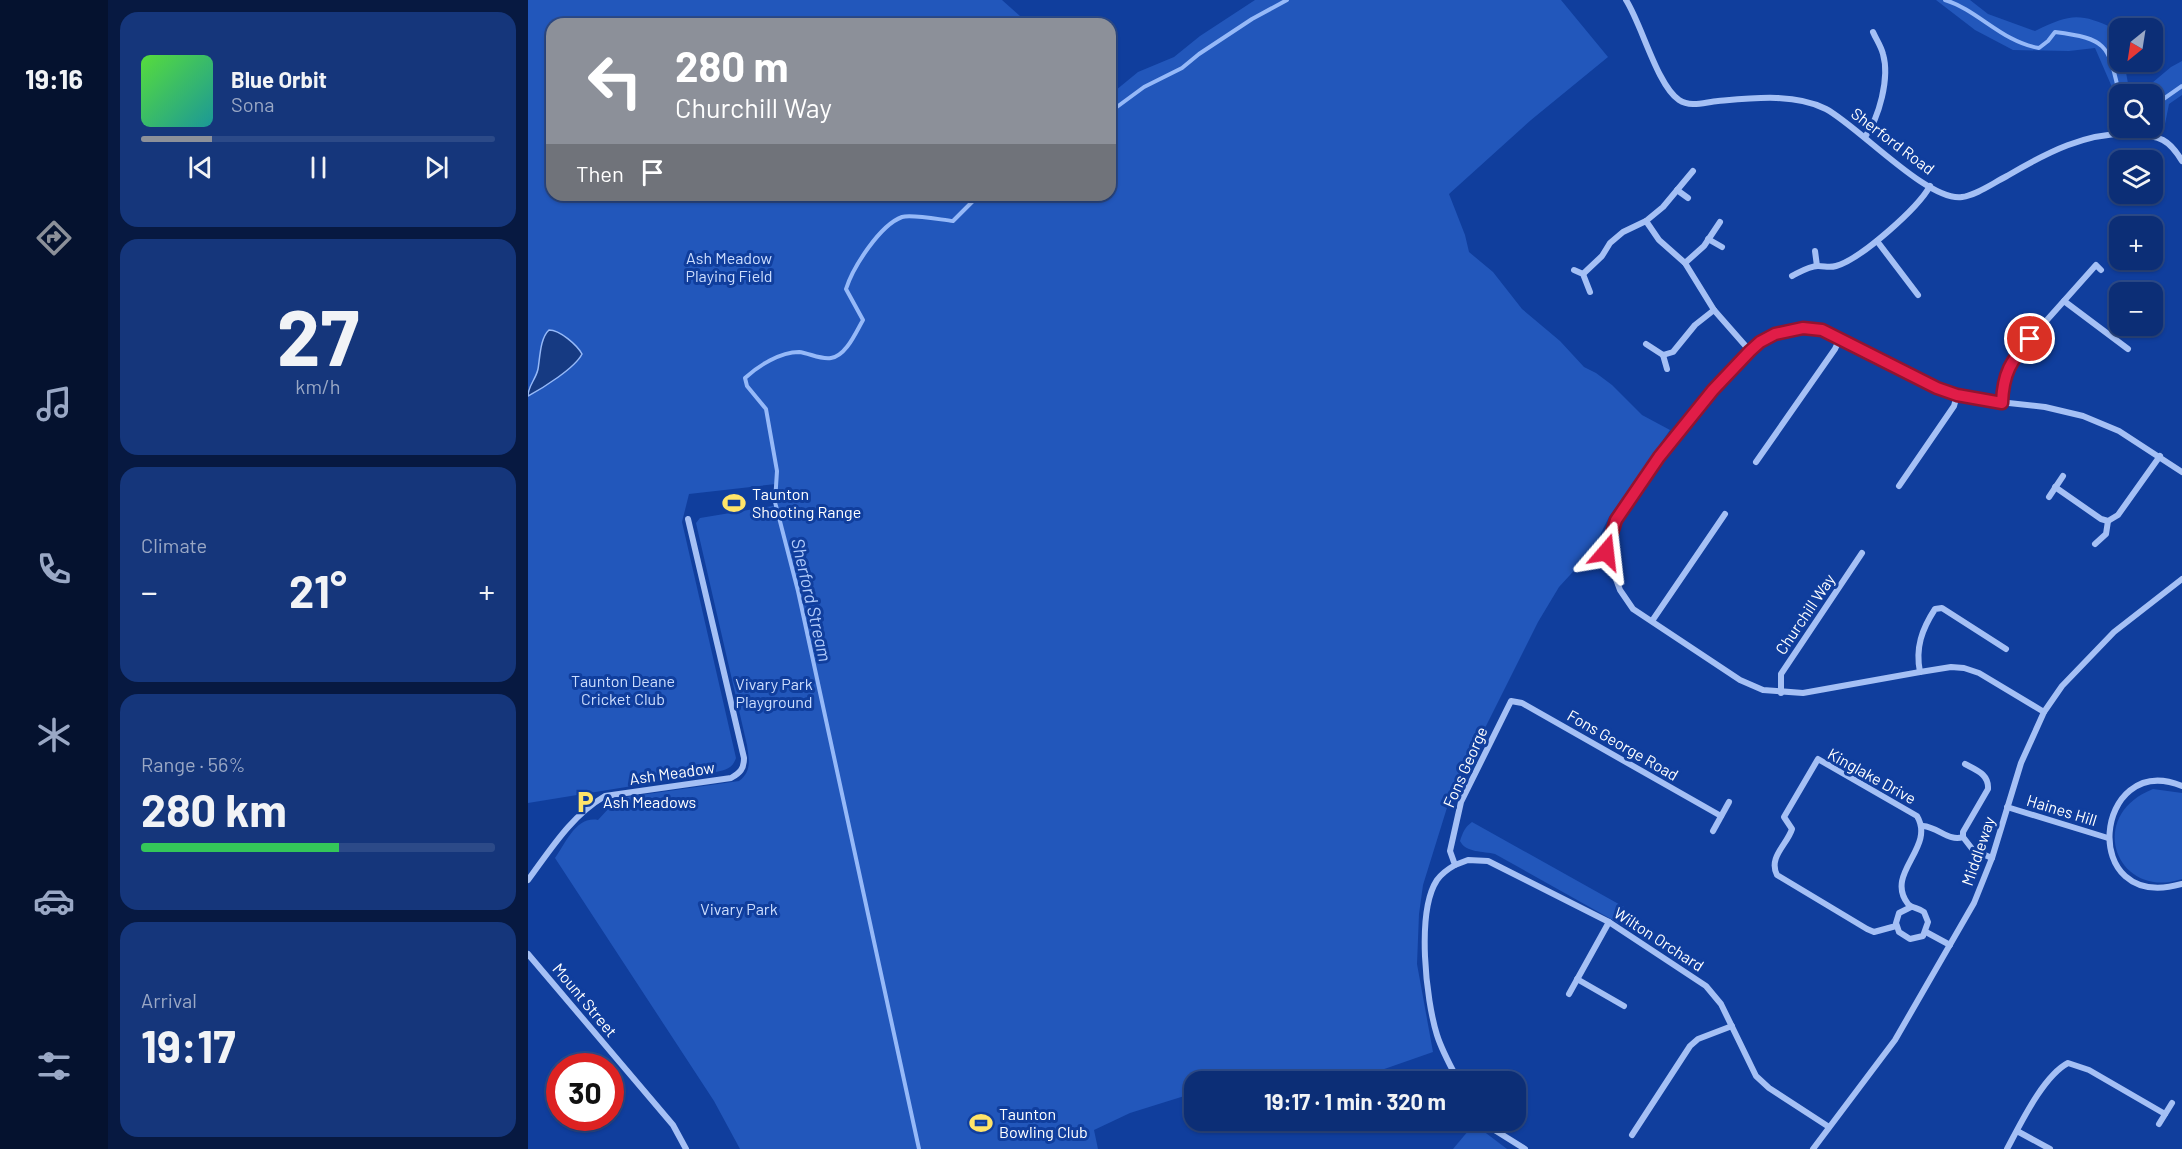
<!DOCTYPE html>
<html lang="en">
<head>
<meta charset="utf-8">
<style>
	:root { --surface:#0c2e76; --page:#15367b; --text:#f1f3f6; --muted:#9aa8c5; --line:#2c4a88; --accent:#8c9099 }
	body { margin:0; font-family:Barlow,sans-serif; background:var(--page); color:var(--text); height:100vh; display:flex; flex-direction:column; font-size:22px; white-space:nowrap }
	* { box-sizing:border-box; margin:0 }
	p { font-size:20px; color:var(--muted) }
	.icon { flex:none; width:33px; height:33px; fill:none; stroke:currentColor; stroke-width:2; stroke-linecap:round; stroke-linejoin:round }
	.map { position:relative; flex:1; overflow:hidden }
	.side { display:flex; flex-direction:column; gap:12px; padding:12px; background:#071941; width:420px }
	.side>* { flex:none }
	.top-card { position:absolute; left:18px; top:18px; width:570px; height:183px; border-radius:18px; box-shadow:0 2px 4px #0004,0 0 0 2px var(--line); background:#8c9099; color:#fff; overflow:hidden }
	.needle { width:39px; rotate:210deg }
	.controls { position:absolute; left:1581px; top:18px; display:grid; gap:12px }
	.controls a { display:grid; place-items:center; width:54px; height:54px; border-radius:12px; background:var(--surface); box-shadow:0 2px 4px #0004,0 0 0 2px var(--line); font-size:30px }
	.speed { position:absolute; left:18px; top:1053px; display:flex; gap:12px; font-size:30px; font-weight:700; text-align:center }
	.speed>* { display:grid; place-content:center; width:78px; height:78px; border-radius:50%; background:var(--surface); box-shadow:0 2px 4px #0004,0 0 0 2px var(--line); line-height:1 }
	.speed .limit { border:9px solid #d22; background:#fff; color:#111 }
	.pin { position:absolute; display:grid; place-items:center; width:51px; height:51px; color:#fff; margin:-26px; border:3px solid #fff; border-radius:50%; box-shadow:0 2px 6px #0007 }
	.me { position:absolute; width:66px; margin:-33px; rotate:17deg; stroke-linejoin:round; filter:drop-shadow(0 0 4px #0008) }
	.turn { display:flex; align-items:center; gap:21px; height:126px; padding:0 30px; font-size:27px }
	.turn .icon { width:78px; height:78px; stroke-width:2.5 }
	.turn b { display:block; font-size:42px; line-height:51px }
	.then { display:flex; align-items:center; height:57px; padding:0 30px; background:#0003; gap:12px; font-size:22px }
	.big { font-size:45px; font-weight:700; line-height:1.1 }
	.side .widget { flex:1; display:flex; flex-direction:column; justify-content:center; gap:9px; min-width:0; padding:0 21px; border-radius:18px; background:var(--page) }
	.side .dial { align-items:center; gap:0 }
	.dial b { font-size:78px; line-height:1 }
	.song { display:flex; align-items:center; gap:18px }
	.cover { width:72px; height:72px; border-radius:9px; background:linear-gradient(135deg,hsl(110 70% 55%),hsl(180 70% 35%)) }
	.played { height:6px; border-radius:3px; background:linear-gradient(90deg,var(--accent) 20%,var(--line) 20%) }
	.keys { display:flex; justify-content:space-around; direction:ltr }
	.heat { display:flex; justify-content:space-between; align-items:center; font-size:33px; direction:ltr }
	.charge { height:9px; border-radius:4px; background:linear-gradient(90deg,#34c759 56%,var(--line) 0) }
	.trip { position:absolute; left:656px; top:1071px; width:342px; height:60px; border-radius:18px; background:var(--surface); box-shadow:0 2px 4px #0004,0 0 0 2px var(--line); font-weight:700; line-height:60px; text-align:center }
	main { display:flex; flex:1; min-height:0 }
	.tabs { display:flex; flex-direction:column; width:108px; justify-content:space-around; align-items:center; background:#05122f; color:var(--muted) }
	.tabs .icon { width:42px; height:42px }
	.tabs .selected { color:var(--accent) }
	.tabs b { font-size:27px; color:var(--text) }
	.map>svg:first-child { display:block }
	.green { fill:#2257bb }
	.water { fill:#163a82; stroke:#96b9f8; stroke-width:1.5 }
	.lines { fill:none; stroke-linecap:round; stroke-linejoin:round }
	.stream { stroke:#96b9f8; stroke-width:4 }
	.minor { stroke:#a5c0f5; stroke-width:6 }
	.route-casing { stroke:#92132f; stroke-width:15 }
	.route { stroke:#e11d48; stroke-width:10 }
	.labels { text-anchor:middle; stroke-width:6; stroke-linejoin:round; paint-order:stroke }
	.street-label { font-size:16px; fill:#fff; stroke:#103e9d }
	.park-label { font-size:16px; fill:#cddefe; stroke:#103e9d }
	.poi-label { font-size:16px; fill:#fff; stroke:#103e9d; text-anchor:start }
	.water-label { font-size:18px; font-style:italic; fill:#b1cbfb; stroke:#103e9d }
</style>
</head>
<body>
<main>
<nav class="tabs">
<b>19:16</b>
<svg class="icon selected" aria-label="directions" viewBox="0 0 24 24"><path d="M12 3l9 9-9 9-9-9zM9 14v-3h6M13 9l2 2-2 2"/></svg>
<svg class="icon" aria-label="music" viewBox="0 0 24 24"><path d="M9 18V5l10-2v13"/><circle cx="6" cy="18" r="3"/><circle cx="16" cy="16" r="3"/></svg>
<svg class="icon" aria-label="phone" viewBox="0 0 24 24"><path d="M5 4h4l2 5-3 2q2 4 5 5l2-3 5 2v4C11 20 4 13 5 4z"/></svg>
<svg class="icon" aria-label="climate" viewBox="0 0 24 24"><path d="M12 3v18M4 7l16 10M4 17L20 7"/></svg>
<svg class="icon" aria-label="car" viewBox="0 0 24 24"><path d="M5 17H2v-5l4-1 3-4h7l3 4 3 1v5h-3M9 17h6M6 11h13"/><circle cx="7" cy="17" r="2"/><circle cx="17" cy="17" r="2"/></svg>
<svg class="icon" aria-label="filters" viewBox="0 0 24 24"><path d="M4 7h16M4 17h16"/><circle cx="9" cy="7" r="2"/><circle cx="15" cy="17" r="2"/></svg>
</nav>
<section class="side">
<div class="widget">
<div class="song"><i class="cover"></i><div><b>Blue Orbit</b><p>Sona</p></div></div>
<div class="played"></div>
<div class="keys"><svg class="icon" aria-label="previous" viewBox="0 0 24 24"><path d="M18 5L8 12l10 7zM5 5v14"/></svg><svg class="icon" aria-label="pause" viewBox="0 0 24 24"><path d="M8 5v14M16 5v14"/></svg><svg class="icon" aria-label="next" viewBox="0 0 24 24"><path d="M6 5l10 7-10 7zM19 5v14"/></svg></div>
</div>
<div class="widget dial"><b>27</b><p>km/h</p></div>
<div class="widget"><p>Climate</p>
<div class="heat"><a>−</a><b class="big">21°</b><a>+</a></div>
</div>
<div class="widget"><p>Range · 56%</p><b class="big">280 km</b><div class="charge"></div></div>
<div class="widget"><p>Arrival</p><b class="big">19:17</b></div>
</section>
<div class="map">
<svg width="1654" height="1149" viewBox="0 0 1654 1149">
	<rect width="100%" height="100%" fill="#103e9d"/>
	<g class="green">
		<path d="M 0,0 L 474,0 L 501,24 L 24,24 L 24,195 L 582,195 L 582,95 L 610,72 L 646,57 L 672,36 L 727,0 L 1033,0 L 1080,57 L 1003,120 L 921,194 L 937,235 L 941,252 L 965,272 L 994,309 L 1032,341 L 1056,367 L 1068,373 L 1084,385 L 1114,415 L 1142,430 L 1081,517 L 1064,551 L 1031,587 L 1010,622 L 922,798 L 895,885 L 891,914 L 889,964 L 905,1052 L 822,1081 L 666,1082 L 666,1093 L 602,1113 L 566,1130 L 570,1149 L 212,1149 L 186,1101 L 27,858 C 38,843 48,816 70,820 L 81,808 L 84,799 L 211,781 C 224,772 221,759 219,745 L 168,523 L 172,518 L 250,505 L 248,484 L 161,494 L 154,522 L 208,758 C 204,770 196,770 184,773 L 0,803 Z"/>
		<path d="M 1408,0 L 1442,0 L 1460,14 L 1507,31 C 1542,14 1551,12 1587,29 L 1591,45 L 1592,62 L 1596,62 L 1602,94 L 1592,94 L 1591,103 L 1590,101 L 1567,48 L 1541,51 L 1485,50 L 1447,30 Z"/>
		<path d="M 1654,61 L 1654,95 L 1641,104 L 1637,124 L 1625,123 L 1624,94 L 1611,94 L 1643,67 Z"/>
		<path d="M 1625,789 L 1654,793 L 1654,879 C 1589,901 1556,816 1625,789 Z"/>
		<path d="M 944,822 L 1096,907 L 1098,912 L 1118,926 L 1114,934 L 1108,933 L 967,854 C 955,851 938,853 932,841 C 935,832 937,827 944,822 Z"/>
		<path d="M 946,1124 L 979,1149 L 925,1149 Z"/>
	</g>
	<path class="water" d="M 21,330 C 32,330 49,345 54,354 C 47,368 15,388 0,396 C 0,386 8,379 10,369 C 12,358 12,338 21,330 Z"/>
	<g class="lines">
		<g class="stream">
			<path d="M 1417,0 C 1450,10 1474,42 1511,48 L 1520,41 L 1527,32 C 1582,39 1580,46 1592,97"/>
			<path d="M 1624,107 L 1654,86"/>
			<path d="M 582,112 L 616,87 L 654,68 L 671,54 L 724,19 L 759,0"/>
			<path d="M 391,1149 L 270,591 L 247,502 L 249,471 L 238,409 L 219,386 L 217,378 C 230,366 252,352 271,352 C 281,353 293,360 303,358 C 318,356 328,332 335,320 L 318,289 C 325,267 352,225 374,217 C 384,214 414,220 425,221 L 451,195"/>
		</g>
		<g class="minor">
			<path d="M 1098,0 C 1114,25 1129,85 1151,100 C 1163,108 1177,102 1190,101 C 1224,98 1267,93 1298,109 C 1330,126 1400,202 1434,197 C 1449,195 1465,183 1479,176 C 1518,153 1559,131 1606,134 C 1632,136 1641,139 1654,161"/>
			<path d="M 1337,137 C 1351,118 1362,78 1355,54 C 1353,46 1348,39 1345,32"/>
			<path d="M 1149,190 L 1160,198"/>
			<path d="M 1118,221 L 1135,207 L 1165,171"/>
			<path d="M 1180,239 L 1194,247"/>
			<path d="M 1349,241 L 1390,295"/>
			<path d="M 1287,251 L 1289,266"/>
			<path d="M 1157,263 L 1176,246 L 1192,222"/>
			<path d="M 1046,270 L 1055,274 L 1062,292"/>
			<path d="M 1055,274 L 1074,256 L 1082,243 L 1095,232 L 1118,221 L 1131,240 L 1157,263 L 1186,310 L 1222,351"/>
			<path d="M 1264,276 C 1272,272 1281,266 1290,266 C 1297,266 1301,268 1308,266 C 1333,259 1390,208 1402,186"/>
			<path d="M 1536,301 L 1600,349"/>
			<path d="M 1118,344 L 1135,355 L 1145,352 L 1167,325 L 1186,310"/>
			<path d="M 1135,355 L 1139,369"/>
			<path d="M 1474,403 L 1475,381 L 1485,358 L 1568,265 L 1573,270"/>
			<path d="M 1228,462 L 1307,349 L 1312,338"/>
			<path d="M 1371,486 L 1426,406 L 1429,395"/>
			<path d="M 1527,487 L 1573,519 L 1580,521 L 1590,515 L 1632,456"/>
			<path d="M 1521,497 L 1535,476"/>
			<path d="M 1567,544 L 1578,534 L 1580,521"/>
			<path d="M 1124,621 L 1197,514"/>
			<path d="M 1392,672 C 1387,648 1394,629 1407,609 L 1414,608 L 1478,649"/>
			<path d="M 1253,693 L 1253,674 L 1334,553"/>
			<path d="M 1516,712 L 1451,673 L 1436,668 L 1423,667 L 1392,672 L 1275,693 L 1235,690 L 1212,680 L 1105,609 L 1092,590 L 1078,552 L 1088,520 L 1131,457 L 1185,390 L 1222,351 L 1232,342 L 1247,334 L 1275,329 L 1294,330 L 1372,370 L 1429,395 L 1453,400 L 1517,407 L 1555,416 L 1591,431 L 1654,472"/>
			<path d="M 1654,786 C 1566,750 1549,914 1654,884"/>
			<path d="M 1479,807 L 1580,838"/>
			<path d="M 1395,826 C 1410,827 1421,842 1435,837 L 1445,850 L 1464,858"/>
			<path d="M 1185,831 L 1201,802"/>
			<path d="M 1435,837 L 1435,832 L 1460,789 C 1461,774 1448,770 1437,764"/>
			<path d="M 927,865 L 940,860 L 960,861 L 1081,922 L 1178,986 L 1193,1004 L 1228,1076 L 1241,1088 L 1301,1127"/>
			<path d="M 0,880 C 23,849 43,816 77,796 L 203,778 C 212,773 216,769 216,758 L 160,519"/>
			<path d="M 1368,926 L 1346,932 L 1339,929 L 1249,875 C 1240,857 1259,845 1264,829 L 1256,817 L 1290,759 L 1389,816 C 1408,848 1356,873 1380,904 C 1384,908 1391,908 1396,912 L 1400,922 L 1395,936 L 1382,939 L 1371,932 L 1368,923 L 1371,913 L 1383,907"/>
			<path d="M 1398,932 L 1422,945"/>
			<path d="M 0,954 L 145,1125 L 158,1149"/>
			<path d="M 1049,979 L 1096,1006"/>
			<path d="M 1041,994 L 1081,922"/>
			<path d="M 931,1082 C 923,1067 914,1051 909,1035 C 898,1000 888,912 909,880 C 914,873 920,869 927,865 L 922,851 L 933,802 L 983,701 L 994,703 L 1193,816"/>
			<path d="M 957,1120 L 965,1129 L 997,1149"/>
			<path d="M 1631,1124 L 1644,1103"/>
			<path d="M 1489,1131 L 1522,1149"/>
			<path d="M 1104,1135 L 1162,1046 L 1170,1039 L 1204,1026"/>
			<path d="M 1285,1149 L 1367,1040 L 1446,903 L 1464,858 L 1493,763 L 1516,712 L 1534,686 L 1586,632 L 1654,579"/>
			<path d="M 1479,1149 C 1492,1125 1515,1076 1540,1063 L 1561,1070 L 1637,1114"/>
		</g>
	</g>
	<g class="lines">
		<g class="route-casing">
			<path id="route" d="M 1078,552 L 1088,520 L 1131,457 L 1185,390 L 1222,351 L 1232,342 L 1247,334 L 1275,328 L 1294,330 L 1409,388 L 1429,395 L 1474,403 C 1475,373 1483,361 1502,339"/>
		</g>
		<use href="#route" class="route"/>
	</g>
	<defs>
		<g id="stadium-bare" transform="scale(1.8)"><path d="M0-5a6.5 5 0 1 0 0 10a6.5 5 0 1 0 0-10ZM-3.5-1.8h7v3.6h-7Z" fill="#ffe469" stroke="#103e9d" stroke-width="2.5" paint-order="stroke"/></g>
		<g id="parking-bare" transform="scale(1.8)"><path d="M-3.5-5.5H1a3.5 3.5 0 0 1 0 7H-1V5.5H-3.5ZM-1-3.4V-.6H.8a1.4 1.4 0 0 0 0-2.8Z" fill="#ffe469" stroke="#103e9d" stroke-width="2.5" paint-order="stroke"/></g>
	</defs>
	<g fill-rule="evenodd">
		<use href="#stadium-bare" x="206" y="503"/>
		<use href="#parking-bare" x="57" y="802"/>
		<use href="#stadium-bare" x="453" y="1123"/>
	</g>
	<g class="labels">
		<g class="street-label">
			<text transform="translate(1365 141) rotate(37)" y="6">Sherford Road</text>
			<text transform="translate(1277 614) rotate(-56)" y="6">Churchill Way</text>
			<text transform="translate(1095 745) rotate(30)" y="6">Fons George Road</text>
			<text transform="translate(937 767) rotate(-66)" y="6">Fons George</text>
			<text transform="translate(144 773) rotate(-8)" y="6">Ash Meadow</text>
			<text transform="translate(1344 776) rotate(29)" y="6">Kinglake Drive</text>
			<text transform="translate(1534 810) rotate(17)" y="6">Haines Hill</text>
			<text transform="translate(1450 851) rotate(-71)" y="6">Middleway</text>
			<text transform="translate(1131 939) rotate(33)" y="6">Wilton Orchard</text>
			<text transform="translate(57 1000) rotate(50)" y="6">Mount Street</text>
		</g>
		<g class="park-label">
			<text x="201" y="264">Ash Meadow<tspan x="201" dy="18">Playing Field</tspan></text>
			<text x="95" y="687">Taunton Deane<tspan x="95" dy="18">Cricket Club</tspan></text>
			<text x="246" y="690">Vivary Park<tspan x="246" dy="18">Playground</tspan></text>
			<text x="211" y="915">Vivary Park</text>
		</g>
		<g class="poi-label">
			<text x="224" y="500">Taunton<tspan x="224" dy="18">Shooting Range</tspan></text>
			<text x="75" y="808">Ash Meadows</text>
			<text x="471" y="1120">Taunton<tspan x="471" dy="18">Bowling Club</tspan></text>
		</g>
		<g class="water-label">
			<text transform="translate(283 600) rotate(77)" y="6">Sherford Stream</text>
		</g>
	</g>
</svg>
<div class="controls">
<a><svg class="needle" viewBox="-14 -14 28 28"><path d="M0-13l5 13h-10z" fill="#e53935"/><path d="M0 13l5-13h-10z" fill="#9aa8c5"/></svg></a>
<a><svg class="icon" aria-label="search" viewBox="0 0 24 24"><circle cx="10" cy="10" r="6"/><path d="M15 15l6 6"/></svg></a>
<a><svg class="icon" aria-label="layers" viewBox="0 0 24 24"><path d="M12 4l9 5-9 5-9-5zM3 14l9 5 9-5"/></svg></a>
<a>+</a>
<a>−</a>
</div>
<div class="speed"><div class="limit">30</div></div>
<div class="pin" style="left:1502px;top:339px;background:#d93025"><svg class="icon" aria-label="arrive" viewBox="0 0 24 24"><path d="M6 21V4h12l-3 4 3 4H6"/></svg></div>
<svg class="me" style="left:1078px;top:552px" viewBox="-20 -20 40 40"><path d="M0-17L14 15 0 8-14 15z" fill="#e11d48" stroke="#fff" stroke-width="4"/></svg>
<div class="trip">19:17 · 1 min · 320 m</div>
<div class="top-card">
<div class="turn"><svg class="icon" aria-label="left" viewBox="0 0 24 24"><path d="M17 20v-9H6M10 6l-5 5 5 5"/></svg><div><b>280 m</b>Churchill Way</div></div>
<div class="then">Then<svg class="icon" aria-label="arrive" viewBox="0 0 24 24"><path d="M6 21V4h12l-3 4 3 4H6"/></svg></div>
</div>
</div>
</main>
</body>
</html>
